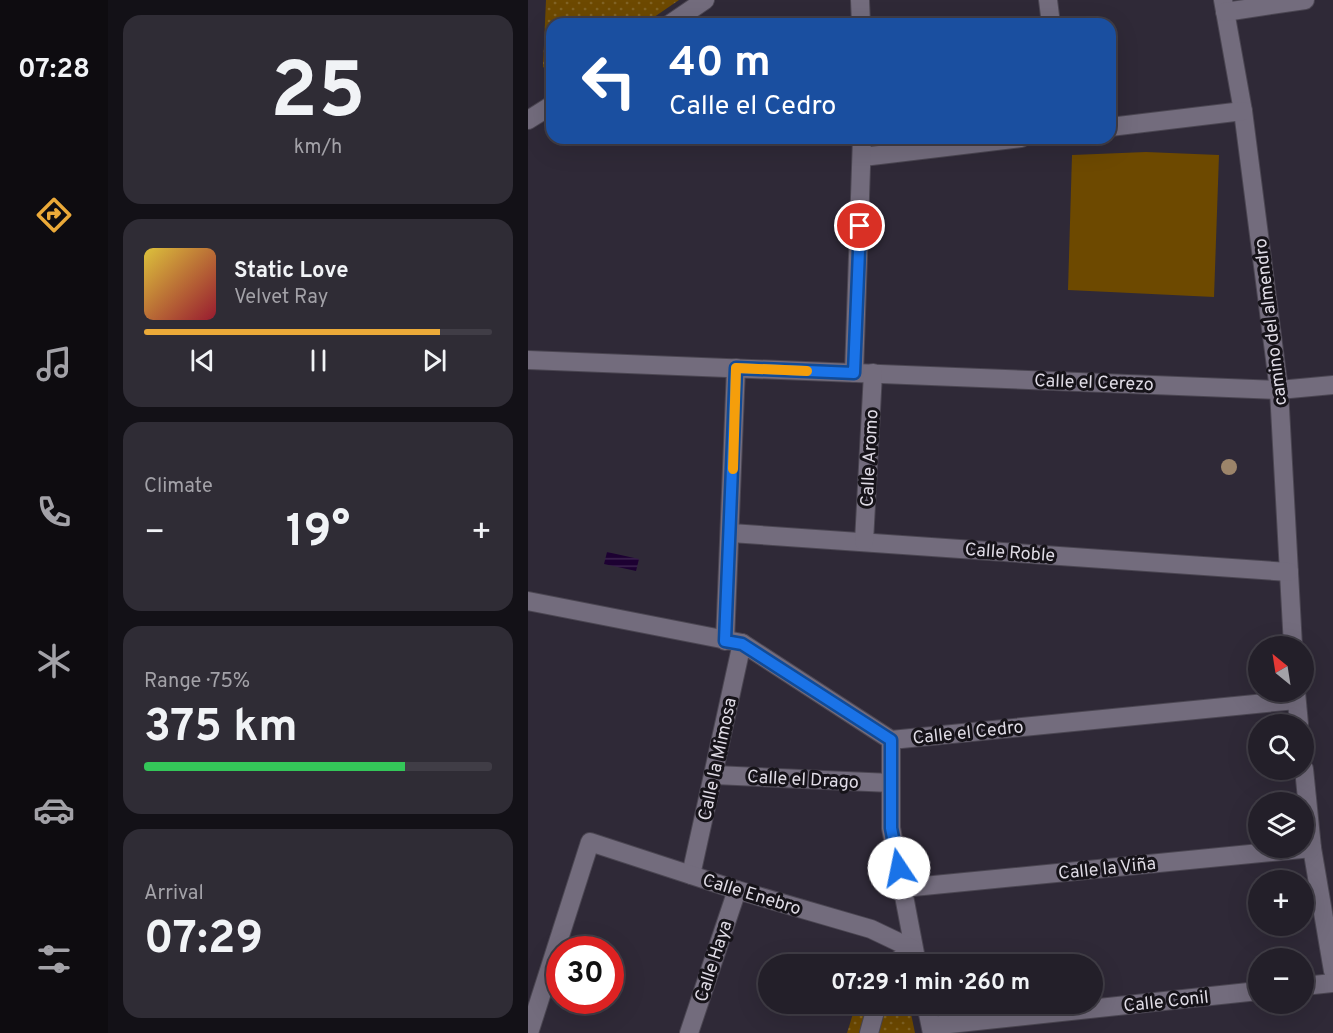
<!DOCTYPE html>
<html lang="en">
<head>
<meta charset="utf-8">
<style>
	:root { --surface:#231f29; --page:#2f2c35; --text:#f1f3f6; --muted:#a3a2a8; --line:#403d46; --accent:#ebaa39 }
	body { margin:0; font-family:Overpass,sans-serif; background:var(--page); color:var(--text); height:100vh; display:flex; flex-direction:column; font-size:22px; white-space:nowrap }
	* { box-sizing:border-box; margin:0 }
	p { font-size:20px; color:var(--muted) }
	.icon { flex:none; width:33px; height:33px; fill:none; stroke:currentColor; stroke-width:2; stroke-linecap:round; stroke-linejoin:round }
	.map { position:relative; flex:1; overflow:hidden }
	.sheet { display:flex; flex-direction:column; gap:15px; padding:15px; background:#131117; width:420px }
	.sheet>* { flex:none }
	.top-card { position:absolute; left:18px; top:18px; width:570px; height:126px; border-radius:18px; box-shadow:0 6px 24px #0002,0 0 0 2px var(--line); background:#1a4fa0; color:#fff; overflow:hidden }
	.needle { width:39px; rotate:330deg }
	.fabs { position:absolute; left:720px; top:636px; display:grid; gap:12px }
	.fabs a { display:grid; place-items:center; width:66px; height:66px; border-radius:50%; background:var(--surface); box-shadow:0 6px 24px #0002,0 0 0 2px var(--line); font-size:30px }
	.speed { position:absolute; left:18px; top:936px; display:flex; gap:12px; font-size:30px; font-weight:700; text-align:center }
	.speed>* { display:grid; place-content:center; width:78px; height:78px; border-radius:50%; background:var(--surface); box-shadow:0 6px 24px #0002,0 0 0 2px var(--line); line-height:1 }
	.speed .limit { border:9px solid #d22; background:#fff; color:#111 }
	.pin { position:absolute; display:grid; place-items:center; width:51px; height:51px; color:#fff; margin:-26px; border:3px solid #fff; border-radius:50%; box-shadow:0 2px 6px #0007 }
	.me { position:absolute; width:66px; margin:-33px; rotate:349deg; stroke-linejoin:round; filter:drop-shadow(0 0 4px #0008) }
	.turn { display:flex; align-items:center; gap:21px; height:126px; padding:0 24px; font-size:27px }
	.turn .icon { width:78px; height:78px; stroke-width:2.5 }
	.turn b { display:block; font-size:42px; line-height:51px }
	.big { font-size:45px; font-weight:700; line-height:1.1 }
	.sheet .widget { flex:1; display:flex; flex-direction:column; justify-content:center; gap:9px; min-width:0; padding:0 21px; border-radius:18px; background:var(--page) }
	.sheet .dial { align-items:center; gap:0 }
	.dial b { font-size:78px; line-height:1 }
	.song { display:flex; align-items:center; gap:18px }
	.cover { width:72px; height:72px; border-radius:9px; background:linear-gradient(135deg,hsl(50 70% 55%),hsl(350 70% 35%)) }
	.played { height:6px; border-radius:3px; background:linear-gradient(90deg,var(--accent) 85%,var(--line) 85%) }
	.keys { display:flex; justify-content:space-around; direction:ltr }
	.heat { display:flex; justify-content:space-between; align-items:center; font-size:33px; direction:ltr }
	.charge { height:9px; border-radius:4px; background:linear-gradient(90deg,#34c759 75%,var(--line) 0) }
	.trip { position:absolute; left:230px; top:954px; width:345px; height:60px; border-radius:30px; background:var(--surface); box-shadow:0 6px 24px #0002,0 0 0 2px var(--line); font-weight:700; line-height:60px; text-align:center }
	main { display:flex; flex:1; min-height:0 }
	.tabs { display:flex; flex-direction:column; width:108px; justify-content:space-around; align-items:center; background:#0e0c10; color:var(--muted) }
	.tabs .icon { width:42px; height:42px }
	.tabs .on { color:var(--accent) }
	.tabs b { font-size:27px; color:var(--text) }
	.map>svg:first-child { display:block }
	.green { fill:url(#green-dots) }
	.pitch { fill:#6d4900 }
	.water { fill:url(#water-rules) }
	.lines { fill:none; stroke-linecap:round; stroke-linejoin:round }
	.street-casing { stroke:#4b4652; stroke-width:20 }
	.street { stroke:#736c7d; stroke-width:18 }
	.tree { fill:#9c846a }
	.route-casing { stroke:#114b97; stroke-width:15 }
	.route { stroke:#1a73e8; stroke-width:10 }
	.slow { stroke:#f59e0b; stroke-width:10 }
	.labels { text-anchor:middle; stroke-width:6; stroke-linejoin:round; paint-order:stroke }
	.street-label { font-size:18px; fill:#dfdbe5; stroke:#161319 }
</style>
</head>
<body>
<main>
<nav class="tabs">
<b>07:28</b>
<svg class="icon on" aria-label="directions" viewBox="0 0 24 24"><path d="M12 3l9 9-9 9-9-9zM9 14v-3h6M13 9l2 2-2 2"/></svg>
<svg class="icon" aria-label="music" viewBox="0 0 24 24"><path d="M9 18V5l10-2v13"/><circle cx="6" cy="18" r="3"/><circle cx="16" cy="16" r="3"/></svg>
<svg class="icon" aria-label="phone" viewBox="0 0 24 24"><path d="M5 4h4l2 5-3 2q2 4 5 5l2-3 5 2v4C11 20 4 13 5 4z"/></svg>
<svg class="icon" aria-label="climate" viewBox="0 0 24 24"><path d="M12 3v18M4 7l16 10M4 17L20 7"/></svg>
<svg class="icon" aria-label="car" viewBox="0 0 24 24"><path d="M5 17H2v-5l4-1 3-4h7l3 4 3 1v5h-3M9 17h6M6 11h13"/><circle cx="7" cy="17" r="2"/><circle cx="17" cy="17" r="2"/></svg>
<svg class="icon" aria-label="filters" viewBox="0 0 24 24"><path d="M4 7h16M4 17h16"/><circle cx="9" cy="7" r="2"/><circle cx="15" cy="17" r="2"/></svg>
</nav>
<section class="sheet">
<div class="widget dial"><b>25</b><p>km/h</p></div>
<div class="widget">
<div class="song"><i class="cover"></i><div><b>Static Love</b><p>Velvet Ray</p></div></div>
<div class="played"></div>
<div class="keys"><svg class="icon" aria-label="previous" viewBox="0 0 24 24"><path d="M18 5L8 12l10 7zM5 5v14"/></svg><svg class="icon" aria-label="pause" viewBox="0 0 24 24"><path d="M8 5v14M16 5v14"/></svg><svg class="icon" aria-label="next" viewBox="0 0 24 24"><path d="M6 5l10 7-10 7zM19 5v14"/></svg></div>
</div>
<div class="widget"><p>Climate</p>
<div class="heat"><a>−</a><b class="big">19°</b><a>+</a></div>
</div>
<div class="widget"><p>Range · 75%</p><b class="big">375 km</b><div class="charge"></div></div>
<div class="widget"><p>Arrival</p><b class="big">07:29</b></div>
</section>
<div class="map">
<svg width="805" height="1033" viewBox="0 0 805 1033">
	<defs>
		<pattern id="green-dots" width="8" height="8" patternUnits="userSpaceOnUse" patternTransform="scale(1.5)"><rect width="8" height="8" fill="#6d4900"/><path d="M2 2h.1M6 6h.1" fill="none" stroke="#816325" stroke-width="1.8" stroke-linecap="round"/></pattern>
		<pattern id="water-rules" width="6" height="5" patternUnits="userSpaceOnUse" patternTransform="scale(1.5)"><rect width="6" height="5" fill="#1d0132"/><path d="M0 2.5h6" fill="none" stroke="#3d2550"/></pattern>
	</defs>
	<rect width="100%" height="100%" fill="#2f2937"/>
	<g class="green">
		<path d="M 18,0 L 151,0 L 116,24 L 24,24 L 24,73 L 15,67 Z"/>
		<path d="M 328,1004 L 381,1004 L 387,1033 L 319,1033 Z"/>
	</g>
	<path class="pitch" d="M 618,152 L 691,155 L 686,297 L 540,290 L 544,155 Z"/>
	<path class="water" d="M 79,552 L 111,559 L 108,571 L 76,564 Z"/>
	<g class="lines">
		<g class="street-casing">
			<g id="street">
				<path d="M 332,0 L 333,24"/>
				<path d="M 520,0 L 523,24"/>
				<path d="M 695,0 L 715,111 L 751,390 L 765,646"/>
				<path d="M 697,12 L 777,0"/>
				<path d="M 142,24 L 177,0"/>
				<path d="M 0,120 L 24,105"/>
				<path d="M 582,127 L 715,111"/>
				<path d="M 335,157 L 493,138"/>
				<path d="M 0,360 L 751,390 L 805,385"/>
				<path d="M 326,373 L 334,138"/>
				<path d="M 203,533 L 761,572"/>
				<path d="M 336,542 L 345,373"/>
				<path d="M 0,601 L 214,643 L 363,740 L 768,700"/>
				<path d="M 197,641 L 208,368"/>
				<path d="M 768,692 L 771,724"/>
				<path d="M 363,740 L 363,828 L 389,964"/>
				<path d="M 776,769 L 784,848 L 805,971"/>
				<path d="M 187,775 L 363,783"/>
				<path d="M 163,875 L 214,643"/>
				<path d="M 375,888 L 784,848"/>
				<path d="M 776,986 L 805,983"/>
				<path d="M 398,1004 L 404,1033"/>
				<path d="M 403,1026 L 730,991"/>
				<path d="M 1,1033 L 62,842 L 209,890 L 343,929 L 385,949 L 365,964"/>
				<path d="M 161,1033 L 209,890"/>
				<path d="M 341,1033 L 349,1004"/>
			</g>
		</g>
		<use href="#street" class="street"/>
	</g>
	<circle class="tree" cx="701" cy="467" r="8"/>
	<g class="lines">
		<g class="route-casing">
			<path id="route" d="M 332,226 L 326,373 L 208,368 L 197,641 L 214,644 L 363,740 L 363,828 L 371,868"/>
		</g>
		<use href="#route" class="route"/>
		<path class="slow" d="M 205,469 L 208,368 L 279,371"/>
	</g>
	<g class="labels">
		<g class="street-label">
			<text transform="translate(742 322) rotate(-97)" y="6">camino del almendro</text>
			<text transform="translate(566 382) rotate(2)" y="6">Calle el Cerezo</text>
			<text transform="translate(341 458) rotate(-87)" y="6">Calle Aromo</text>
			<text transform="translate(482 552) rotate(4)" y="6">Calle Roble</text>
			<text transform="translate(440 732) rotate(-6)" y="6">Calle el Cedro</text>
			<text transform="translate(189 759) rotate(-78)" y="6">Calle la Mimosa</text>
			<text transform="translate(275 779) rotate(3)" y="6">Calle el Drago</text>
			<text transform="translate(579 868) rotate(-6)" y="6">Calle la Viña</text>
			<text transform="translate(224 894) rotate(17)" y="6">Calle Enebro</text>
			<text transform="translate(185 961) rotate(-72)" y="6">Calle Haya</text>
			<text transform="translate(638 1001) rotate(-6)" y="6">Calle Conil</text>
		</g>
	</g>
</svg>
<div class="fabs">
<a><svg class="needle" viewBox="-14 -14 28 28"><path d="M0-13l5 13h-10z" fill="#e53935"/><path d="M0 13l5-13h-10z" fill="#a3a2a8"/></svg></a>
<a><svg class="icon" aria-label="search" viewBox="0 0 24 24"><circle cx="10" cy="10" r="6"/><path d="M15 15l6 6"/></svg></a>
<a><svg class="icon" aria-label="layers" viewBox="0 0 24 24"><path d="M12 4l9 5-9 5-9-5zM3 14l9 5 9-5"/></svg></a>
<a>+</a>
<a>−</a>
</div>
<div class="speed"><div class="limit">30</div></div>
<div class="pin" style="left:332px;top:226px;background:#d93025"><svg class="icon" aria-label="arrive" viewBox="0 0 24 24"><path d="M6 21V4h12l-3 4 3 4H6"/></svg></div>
<svg class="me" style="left:371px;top:868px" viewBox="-20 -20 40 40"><circle r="19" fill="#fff"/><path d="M0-13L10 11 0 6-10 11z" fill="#1a73e8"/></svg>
<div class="trip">07:29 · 1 min · 260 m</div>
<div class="top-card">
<div class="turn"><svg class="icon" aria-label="left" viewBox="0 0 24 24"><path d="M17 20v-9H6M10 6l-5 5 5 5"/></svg><div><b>40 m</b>Calle el Cedro</div></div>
</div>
</div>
</main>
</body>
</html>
